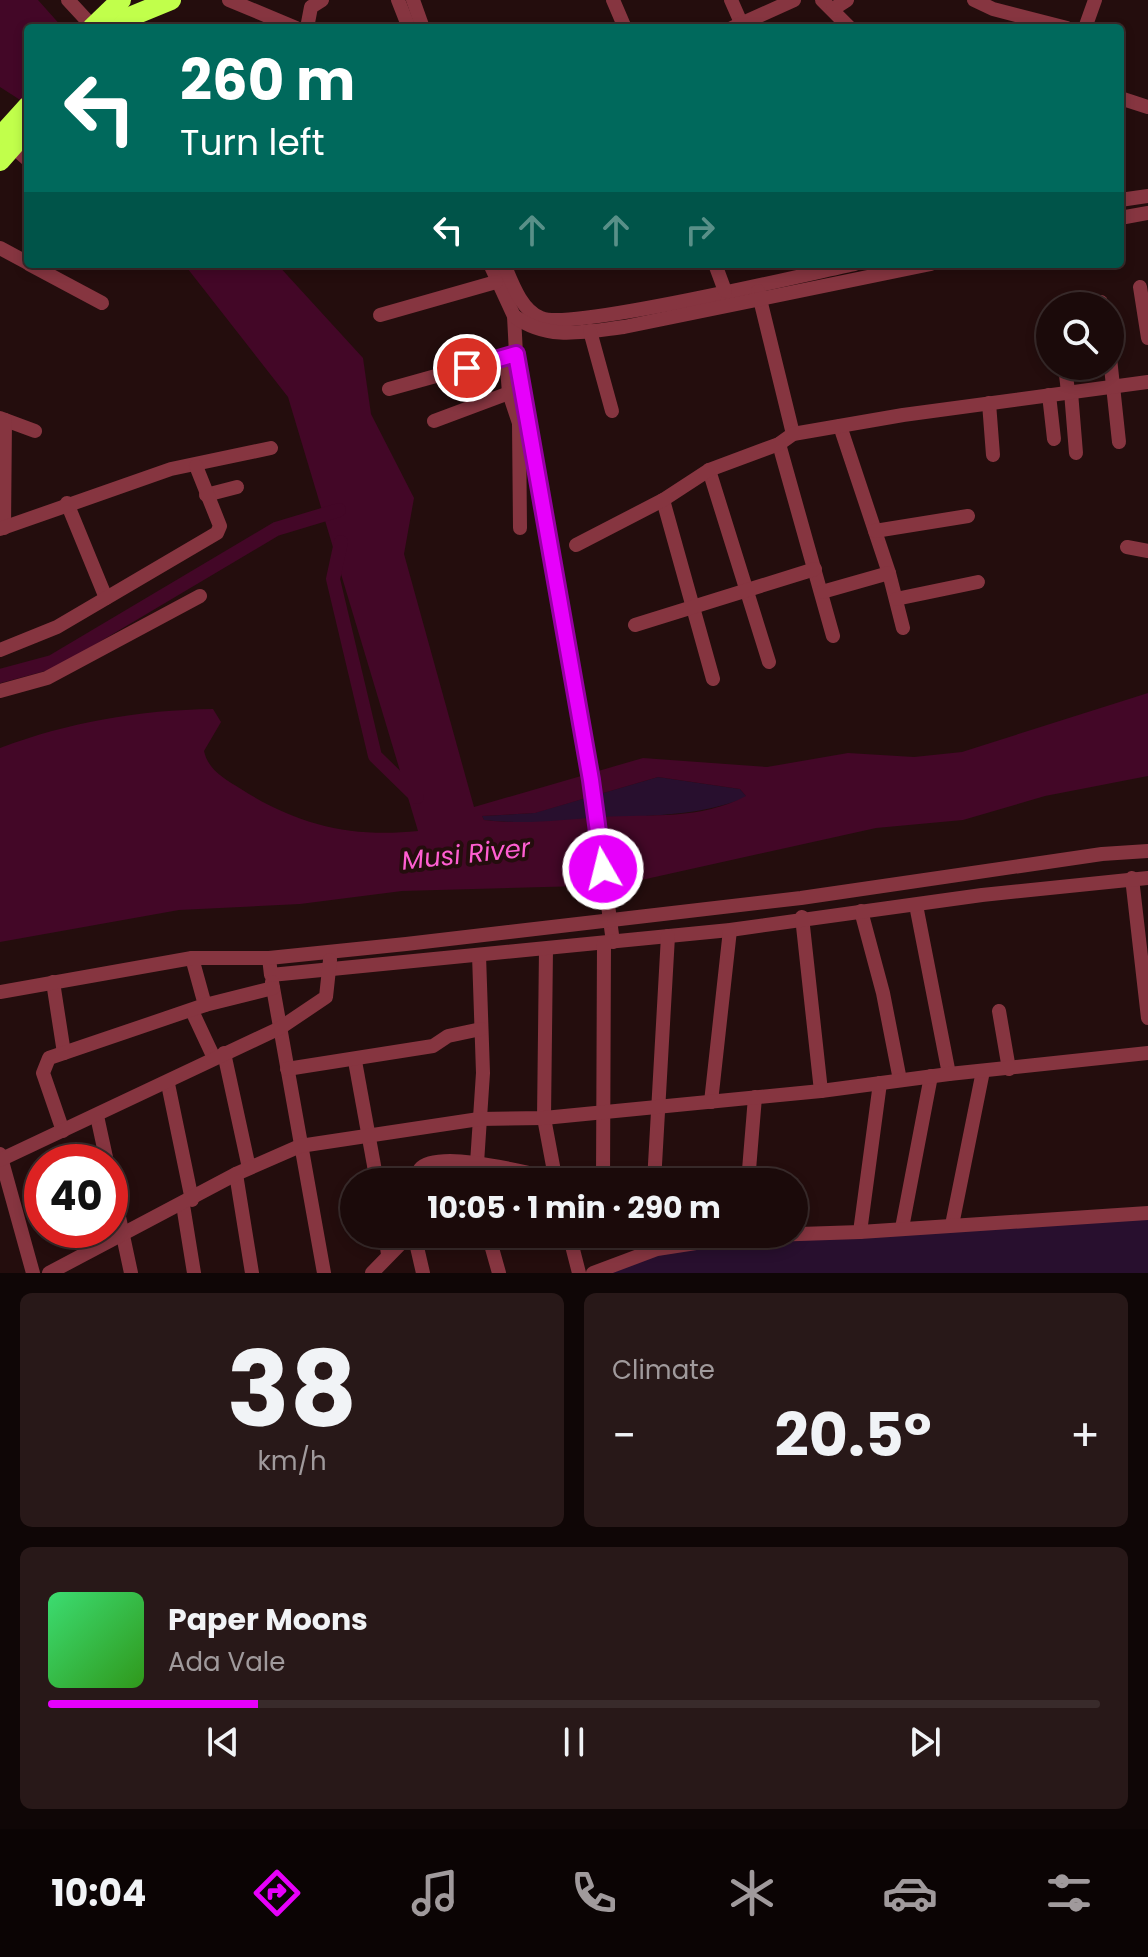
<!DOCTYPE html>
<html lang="en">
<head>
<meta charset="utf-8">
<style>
	:root { --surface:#1b0a0a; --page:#281818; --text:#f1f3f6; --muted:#a09a9c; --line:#392b2b; --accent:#e700fb }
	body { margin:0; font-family:Poppins,sans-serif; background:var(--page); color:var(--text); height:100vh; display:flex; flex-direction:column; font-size:30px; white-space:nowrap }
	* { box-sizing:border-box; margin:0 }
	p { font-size:26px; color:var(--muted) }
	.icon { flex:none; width:44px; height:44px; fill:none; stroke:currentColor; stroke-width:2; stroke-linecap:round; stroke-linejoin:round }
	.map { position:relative; height:1273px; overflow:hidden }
	.sheet { display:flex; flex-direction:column; gap:20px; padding:20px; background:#0f0606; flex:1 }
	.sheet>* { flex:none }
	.hud { position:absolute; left:24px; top:24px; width:1100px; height:244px; border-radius:8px; box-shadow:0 4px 12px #0003,0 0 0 2px var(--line); background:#00695c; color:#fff; overflow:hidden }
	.tools { position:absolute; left:1036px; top:292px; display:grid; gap:16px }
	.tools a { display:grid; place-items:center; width:88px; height:88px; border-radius:50%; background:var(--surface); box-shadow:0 4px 12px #0003,0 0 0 2px var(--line); font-size:40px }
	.speed { position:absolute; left:24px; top:1144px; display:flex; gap:16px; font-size:40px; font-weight:700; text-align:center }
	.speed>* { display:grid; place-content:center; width:104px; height:104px; border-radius:50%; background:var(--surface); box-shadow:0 4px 12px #0003,0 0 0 2px var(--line); line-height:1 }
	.speed .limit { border:12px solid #d22; background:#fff; color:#111 }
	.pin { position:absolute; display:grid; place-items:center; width:68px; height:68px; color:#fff; margin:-34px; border:4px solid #fff; border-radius:50%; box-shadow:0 2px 8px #0007 }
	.me { position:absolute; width:88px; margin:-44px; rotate:352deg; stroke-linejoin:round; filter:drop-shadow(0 0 6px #0008) }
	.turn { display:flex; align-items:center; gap:28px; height:168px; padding:0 24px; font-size:36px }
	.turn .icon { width:104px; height:104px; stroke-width:2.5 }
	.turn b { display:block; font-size:56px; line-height:68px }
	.lanes { display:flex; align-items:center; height:76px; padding:0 24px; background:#0003; justify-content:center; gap:40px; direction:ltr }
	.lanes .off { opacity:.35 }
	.big { font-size:60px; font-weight:700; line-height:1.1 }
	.sheet .tile { flex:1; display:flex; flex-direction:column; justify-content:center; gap:12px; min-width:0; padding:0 28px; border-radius:12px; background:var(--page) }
	.sheet .dial { align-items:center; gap:0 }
	.dial b { font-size:104px; line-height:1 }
	.song { display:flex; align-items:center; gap:24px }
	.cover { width:96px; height:96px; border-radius:12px; background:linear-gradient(135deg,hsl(140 70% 55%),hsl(110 70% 35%)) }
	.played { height:8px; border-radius:4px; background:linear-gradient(90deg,var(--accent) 20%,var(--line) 20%) }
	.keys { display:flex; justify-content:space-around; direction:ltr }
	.heat { display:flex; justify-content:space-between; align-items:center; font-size:44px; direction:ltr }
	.sheet .tiles { flex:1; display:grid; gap:20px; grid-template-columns:1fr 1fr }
	.tile:last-child { grid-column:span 2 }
	.trip { position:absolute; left:340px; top:1168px; width:468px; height:80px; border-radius:40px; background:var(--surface); box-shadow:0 4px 12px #0003,0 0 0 2px var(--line); font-weight:700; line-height:80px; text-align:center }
	.dock { display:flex; height:128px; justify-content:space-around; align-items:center; background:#0b0404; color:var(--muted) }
	.dock .icon { width:56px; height:56px }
	.dock .selected { color:var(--accent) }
	.dock b { font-size:36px; color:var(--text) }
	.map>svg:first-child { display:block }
	.green { fill:#280f2e }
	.water { fill:#430727; fill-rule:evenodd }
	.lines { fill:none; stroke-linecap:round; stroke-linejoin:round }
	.canal { stroke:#430727; stroke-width:14 }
	.minor { stroke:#863540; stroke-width:14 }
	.highway { stroke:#c1ff4b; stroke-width:20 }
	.route-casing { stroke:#9600a3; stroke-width:20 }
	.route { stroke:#e700fb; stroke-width:14 }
	.labels { text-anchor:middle; stroke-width:8; stroke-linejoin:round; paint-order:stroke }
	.water-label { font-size:26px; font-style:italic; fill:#ff5ed1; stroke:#240d0d }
</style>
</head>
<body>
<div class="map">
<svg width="1148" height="1273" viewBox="0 0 1148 1273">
	<rect width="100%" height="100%" fill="#240d0d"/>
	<g class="green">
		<path d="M 658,777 L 740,789 L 747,797 C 702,815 667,814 620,818 C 574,821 530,825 484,820 L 482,816 L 534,813 Z"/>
		<path d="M 1148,1219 L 1148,1273 L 597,1273 L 674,1248 Z"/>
	</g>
	<g class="water">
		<path d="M 0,0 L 38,0 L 63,28 L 28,28 L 28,105 L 0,87 Z"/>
		<path d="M 184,264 L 277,264 L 363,358 L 371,414 L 414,498 L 404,554 L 474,807 L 643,758 L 767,767 L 848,753 L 914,757 L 962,752 L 1148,693 L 1148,776 L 1045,796 L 963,820 L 876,828 L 619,885 L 402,891 L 300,904 L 179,910 L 0,942 L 0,748 C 69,722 139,710 213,709 L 221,722 L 204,751 C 208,770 225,779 241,789 C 297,825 352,838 418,831 L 288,397 ZM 658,777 L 740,789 L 746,796 C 700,820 652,814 601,817 C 559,820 527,825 484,820 L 482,816 L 535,813 Z"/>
	</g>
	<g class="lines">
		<g class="canal">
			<path d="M 341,542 L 333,579 L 375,756 L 417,797"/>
			<path d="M 0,676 L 52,662 L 276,529 L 339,510"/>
		</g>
		<g class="minor">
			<path d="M 68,0 L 93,27"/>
			<path d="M 229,0 L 296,28"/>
			<path d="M 398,0 L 409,28"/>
			<path d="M 413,0 L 423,28"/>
			<path d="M 613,0 L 625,28"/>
			<path d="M 731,0 L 742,25"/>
			<path d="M 822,0 L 850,28"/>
			<path d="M 974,0 L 993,9 L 1067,28"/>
			<path d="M 833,9 L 847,0"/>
			<path d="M 307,28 L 311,7 L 322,0"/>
			<path d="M 732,28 L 794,0"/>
			<path d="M 1085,28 L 1095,0"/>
			<path d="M 1120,98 L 1148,107"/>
			<path d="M 12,146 L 28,160"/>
			<path d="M 1120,200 L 1148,196"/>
			<path d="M 1120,218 L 1148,213"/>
			<path d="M 0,248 L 28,263"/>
			<path d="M 29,264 L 102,303"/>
			<path d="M 490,264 L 514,316 L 516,354 L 591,780 L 613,942"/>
			<path d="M 504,264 C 512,283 521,310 541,318 C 571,331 808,274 855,264"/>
			<path d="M 715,264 L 725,291"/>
			<path d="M 1140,287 L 1148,338"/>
			<path d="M 758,291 L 793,434"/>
			<path d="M 1101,302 L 1102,306"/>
			<path d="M 380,315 L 496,282"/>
			<path d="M 514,316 C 548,341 584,332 624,327 L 931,264"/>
			<path d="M 590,331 L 612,411"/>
			<path d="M 506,356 L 509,393 L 519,423 L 520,528"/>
			<path d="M 1110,358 L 1119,442"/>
			<path d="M 1065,366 L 1068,392"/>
			<path d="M 389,389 L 515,354"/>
			<path d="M 1071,392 L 1076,453"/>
			<path d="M 1049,395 L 1054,439"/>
			<path d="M 989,403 L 993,455"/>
			<path d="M 0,418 L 35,431"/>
			<path d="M 434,421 L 509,393"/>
			<path d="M 840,426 L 889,573 L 903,628"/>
			<path d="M 779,444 L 833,636"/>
			<path d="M 709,470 L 769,662"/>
			<path d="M 206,495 L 237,487"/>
			<path d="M 663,500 L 713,679"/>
			<path d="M 67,503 L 106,598"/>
			<path d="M 4,528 L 5,420"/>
			<path d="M 0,529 L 171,469 L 271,448"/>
			<path d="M 875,531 L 968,516"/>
			<path d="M 576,545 L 663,500 L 709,470 L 779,444 L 793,434 L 903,415 L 1148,382"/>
			<path d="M 1127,547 L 1148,551"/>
			<path d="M 822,592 L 889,573"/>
			<path d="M 896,599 L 978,582"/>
			<path d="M 635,625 L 815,569"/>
			<path d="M 0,650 L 57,627 L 217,533 L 220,526 L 196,466"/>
			<path d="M 0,691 L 47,678 L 200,596"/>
			<path d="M 1132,878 L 1148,1018"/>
			<path d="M 916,905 L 949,1074"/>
			<path d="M 861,911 L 883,993 L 900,1080"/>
			<path d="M 802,917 L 821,1091"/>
			<path d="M 546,949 L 544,1118 L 556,1182"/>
			<path d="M 479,955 L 483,1073 L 477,1163 L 480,1182"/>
			<path d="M 192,958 L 205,1005"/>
			<path d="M 269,958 L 271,975 L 730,930 L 982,895 L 1148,878"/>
			<path d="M 53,982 L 64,1053"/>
			<path d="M 272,982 L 324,1273"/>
			<path d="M 0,992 L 192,958 L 269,958 L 406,944 L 801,898 L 1102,854 L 1148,851"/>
			<path d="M 192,1011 L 214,1058"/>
			<path d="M 999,1011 L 1009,1069"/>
			<path d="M 224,1053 L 249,1168"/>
			<path d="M 355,1061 L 377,1182"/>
			<path d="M 287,1069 L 433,1046 L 448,1036 L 481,1029"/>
			<path d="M 168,1084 L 192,1200"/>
			<path d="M 711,1102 L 730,930"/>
			<path d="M 97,1116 L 107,1162"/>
			<path d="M 63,1131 L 43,1073 L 49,1058 L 205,1005 L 273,988"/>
			<path d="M 0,1154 L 33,1273"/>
			<path d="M 0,1160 L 280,1028 L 326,997 L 330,960"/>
			<path d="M 236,1174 L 252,1273"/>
			<path d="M 110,1175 L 131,1273"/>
			<path d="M 417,1182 L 420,1169 C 439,1147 541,1177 570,1182"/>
			<path d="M 603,1182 L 604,943"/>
			<path d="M 654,1182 L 668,936"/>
			<path d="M 748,1182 L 755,1097"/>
			<path d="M 183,1205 L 194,1273"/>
			<path d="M 952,1225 L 983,1071"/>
			<path d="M 902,1228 L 931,1076"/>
			<path d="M 860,1232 L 880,1083"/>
			<path d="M 385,1234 L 388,1254"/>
			<path d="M 414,1234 L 423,1273"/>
			<path d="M 488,1234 L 499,1273"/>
			<path d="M 569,1234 L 579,1273"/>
			<path d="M 49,1273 L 236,1174 L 300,1146 L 479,1119 L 544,1118 L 821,1091 L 949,1074 L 1148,1053"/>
			<path d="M 372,1273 L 410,1234"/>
			<path d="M 593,1273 L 657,1249 L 741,1236 L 860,1232 L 1148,1213"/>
		</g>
		<g class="highway">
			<path d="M 92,28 L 121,0"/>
			<path d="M 119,28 L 132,16 L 171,0"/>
			<path d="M 0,137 L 28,106"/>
			<path d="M 0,161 L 28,129"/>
		</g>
	</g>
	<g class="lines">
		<g class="route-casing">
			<path id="route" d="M 467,368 L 516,354 L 591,780 L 603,869"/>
		</g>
		<use href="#route" class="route"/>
	</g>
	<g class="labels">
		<g class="water-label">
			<text transform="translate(466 854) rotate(-6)" y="9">Musi River</text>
		</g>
	</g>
</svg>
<div class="tools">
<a><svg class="icon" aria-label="search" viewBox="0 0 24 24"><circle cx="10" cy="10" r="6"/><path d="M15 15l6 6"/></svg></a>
</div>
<div class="speed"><div class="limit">40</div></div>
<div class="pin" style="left:467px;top:368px;background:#d93025"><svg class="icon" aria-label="arrive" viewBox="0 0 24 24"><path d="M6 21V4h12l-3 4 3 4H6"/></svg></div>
<svg class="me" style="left:603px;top:869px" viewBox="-20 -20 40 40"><circle r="17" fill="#e700fb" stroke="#fff" stroke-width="3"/><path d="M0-11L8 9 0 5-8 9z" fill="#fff"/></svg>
<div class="trip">10:05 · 1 min · 290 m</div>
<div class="hud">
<div class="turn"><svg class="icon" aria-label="left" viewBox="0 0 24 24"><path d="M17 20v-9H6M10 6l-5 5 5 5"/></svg><div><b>260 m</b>Turn left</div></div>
<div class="lanes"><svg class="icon" aria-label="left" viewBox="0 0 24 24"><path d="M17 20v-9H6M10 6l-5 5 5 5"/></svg><svg class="icon off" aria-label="ahead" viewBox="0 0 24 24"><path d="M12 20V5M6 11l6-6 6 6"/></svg><svg class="icon off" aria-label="ahead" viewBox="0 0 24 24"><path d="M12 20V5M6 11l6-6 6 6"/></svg><svg class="icon off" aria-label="right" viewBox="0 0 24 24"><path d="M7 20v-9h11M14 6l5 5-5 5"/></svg></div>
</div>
</div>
<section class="sheet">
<div class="tiles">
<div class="tile dial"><b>38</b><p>km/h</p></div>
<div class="tile"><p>Climate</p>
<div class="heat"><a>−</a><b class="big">20.5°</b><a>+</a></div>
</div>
<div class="tile">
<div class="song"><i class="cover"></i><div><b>Paper Moons</b><p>Ada Vale</p></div></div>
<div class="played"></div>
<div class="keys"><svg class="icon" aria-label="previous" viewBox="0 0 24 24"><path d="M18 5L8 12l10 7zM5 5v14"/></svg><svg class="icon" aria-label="pause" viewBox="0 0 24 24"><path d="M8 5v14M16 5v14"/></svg><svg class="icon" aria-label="next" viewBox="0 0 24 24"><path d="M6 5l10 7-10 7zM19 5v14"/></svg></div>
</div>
</div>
</section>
<nav class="dock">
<b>10:04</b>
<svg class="icon selected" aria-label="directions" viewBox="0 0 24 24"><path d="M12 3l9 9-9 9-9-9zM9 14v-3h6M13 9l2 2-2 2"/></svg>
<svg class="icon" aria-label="music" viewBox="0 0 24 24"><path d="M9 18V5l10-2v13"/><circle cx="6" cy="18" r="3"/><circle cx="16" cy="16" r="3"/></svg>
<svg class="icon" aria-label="phone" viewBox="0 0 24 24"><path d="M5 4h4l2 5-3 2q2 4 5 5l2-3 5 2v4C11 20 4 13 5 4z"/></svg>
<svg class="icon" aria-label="climate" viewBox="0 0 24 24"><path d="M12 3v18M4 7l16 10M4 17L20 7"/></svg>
<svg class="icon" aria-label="car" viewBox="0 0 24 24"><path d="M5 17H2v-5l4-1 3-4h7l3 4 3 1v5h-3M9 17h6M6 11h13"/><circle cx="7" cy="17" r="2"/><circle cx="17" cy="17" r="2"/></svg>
<svg class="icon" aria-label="filters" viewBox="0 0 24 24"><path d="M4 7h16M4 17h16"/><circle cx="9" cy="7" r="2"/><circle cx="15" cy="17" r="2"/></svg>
</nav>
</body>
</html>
